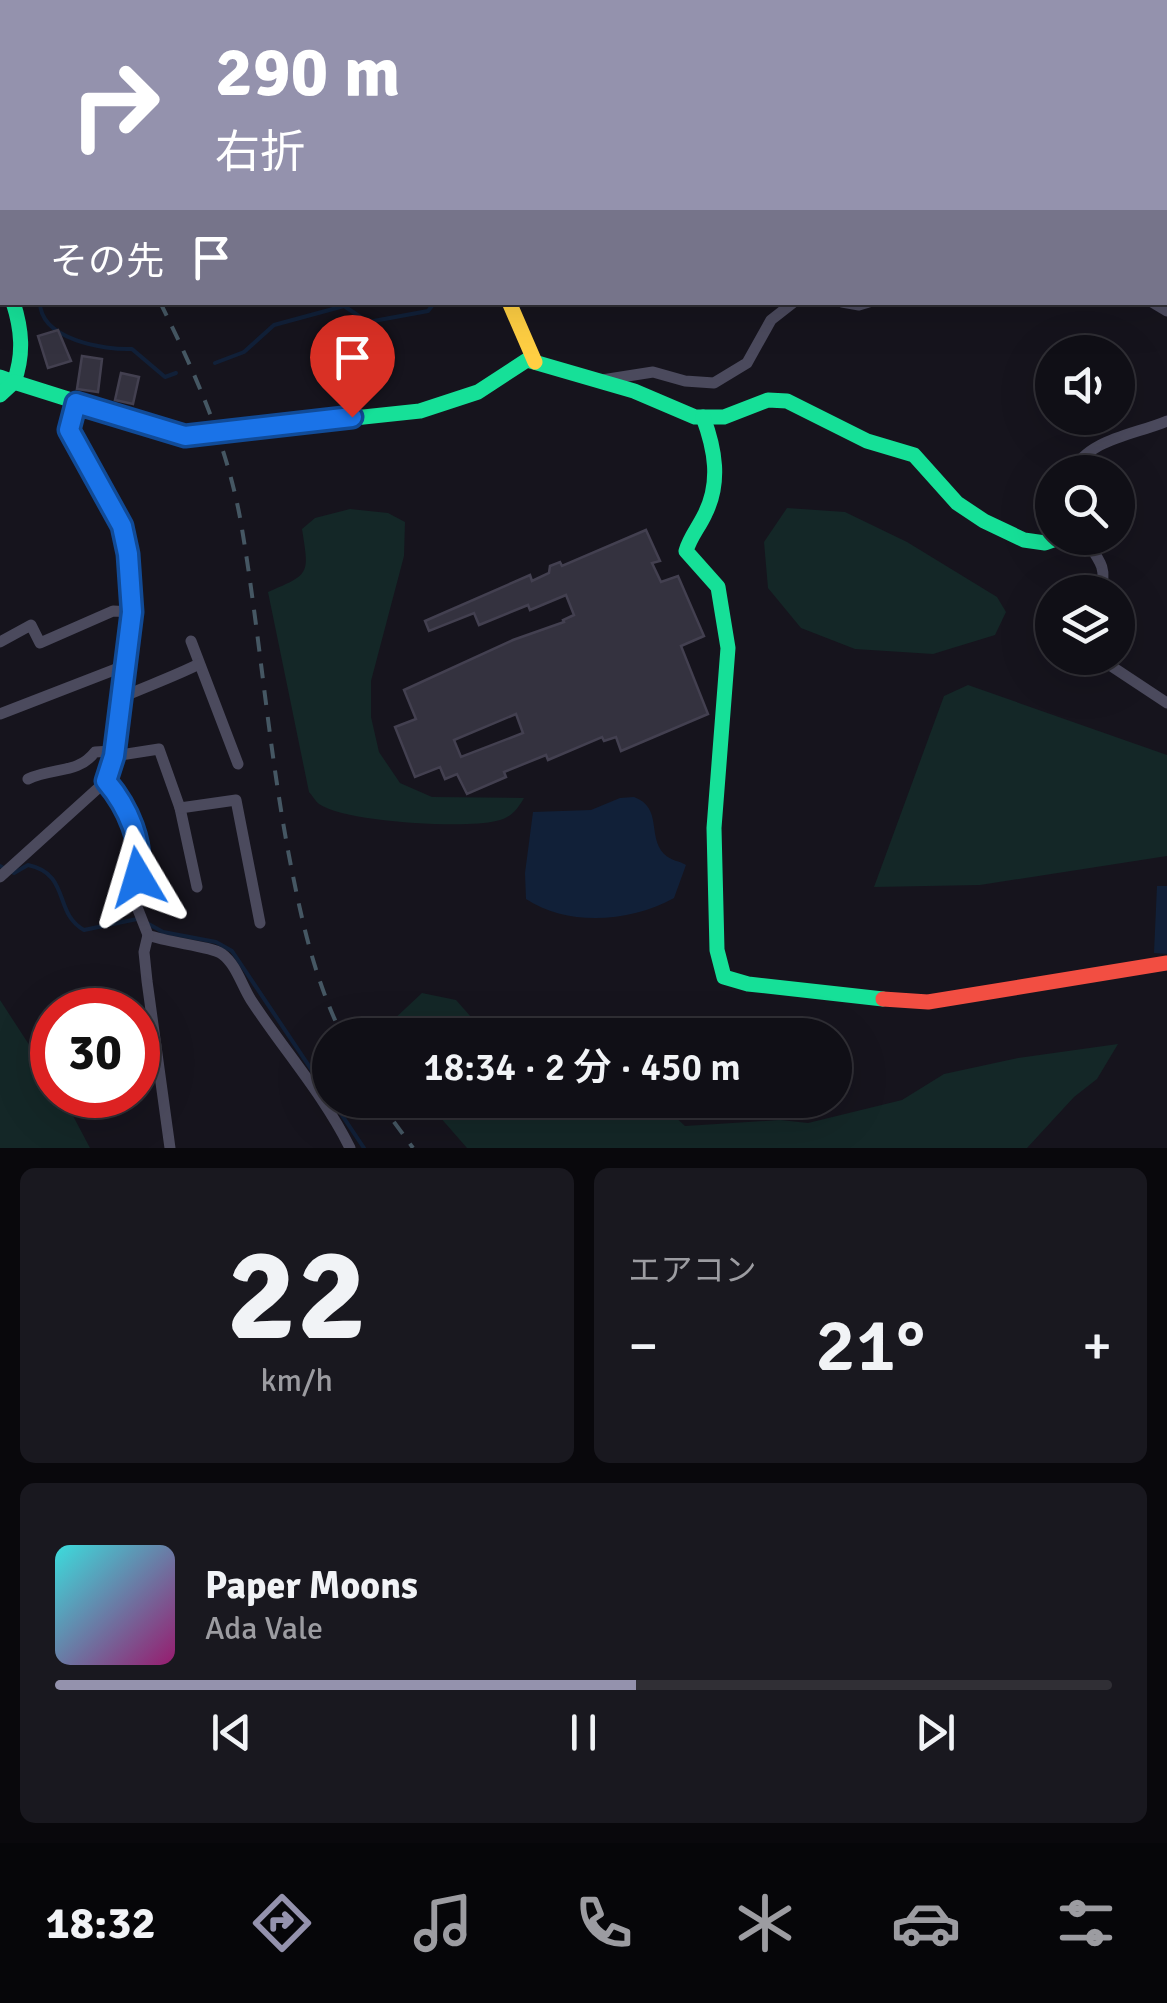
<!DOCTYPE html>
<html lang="ja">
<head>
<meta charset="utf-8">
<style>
	:root { --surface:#100f16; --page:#19181f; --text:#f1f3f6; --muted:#9c9ca1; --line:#302f35; --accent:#9492ad }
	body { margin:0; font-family:Signika,"Noto Sans JP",sans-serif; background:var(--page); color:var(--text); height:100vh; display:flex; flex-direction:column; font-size:38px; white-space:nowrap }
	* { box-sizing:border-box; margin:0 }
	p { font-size:32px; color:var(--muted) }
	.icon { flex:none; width:55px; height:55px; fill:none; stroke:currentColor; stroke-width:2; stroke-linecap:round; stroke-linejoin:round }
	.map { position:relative; height:1148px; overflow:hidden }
	.drawer { display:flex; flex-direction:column; gap:20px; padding:20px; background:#09080c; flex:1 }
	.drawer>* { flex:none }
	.hud { position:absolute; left:0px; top:0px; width:1168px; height:305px; box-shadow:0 10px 40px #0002,0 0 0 2px var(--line); background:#9492ad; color:#fff; overflow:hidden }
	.buttons { position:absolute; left:1035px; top:335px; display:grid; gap:20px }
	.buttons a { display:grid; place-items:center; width:100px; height:100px; border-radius:50%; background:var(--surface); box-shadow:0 10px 40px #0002,0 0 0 2px var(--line); font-size:50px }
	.speed { position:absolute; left:30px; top:988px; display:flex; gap:20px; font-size:50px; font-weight:700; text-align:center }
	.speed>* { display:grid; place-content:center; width:130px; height:130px; border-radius:50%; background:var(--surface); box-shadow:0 10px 40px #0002,0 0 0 2px var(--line); line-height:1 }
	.speed .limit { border:15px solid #d22; background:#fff; color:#111 }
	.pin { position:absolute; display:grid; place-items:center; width:85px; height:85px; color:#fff; margin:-102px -42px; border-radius:50% 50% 50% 0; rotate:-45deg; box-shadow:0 0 10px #0007 }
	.pin .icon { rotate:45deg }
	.me { position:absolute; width:110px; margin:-55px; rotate:353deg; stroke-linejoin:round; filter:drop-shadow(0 0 8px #0008) }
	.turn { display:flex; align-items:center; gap:35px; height:210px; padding:0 50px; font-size:45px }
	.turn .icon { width:130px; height:130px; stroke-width:2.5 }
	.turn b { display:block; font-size:70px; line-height:85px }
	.then { display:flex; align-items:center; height:95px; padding:0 50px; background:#0003; gap:20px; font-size:38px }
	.big { font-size:75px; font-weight:600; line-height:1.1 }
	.drawer .card { flex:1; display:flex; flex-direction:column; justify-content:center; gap:15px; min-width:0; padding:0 35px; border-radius:15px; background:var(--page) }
	.drawer .dial { align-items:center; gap:0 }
	.dial b { font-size:130px; line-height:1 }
	.song { display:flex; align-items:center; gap:30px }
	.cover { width:120px; height:120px; border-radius:15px; background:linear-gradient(135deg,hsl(180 70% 55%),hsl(320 70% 35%)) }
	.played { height:10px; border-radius:5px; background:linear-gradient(90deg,var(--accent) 55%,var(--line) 55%) }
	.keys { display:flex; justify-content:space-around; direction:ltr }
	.heat { display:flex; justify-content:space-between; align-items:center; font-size:55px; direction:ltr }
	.drawer .tiles { flex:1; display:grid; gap:20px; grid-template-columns:1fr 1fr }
	.card:last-child { grid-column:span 2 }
	.trip { position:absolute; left:312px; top:1018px; width:540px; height:100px; border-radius:50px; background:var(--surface); box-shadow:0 10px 40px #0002,0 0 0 2px var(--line); font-weight:600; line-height:100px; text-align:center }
	.tab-bar { display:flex; height:160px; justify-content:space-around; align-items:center; background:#060609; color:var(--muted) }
	.tab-bar .icon { width:70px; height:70px }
	.tab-bar .current { color:var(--accent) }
	.tab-bar b { font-size:45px; color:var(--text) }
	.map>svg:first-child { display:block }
	.green { fill:#142727 }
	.water { fill:#112038 }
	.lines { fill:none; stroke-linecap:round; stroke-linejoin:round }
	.stream { stroke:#112038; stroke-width:4 }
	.building { fill:#34323f; stroke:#434050; stroke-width:2.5; fill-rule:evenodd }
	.street { stroke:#4b4a5d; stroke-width:11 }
	.fast { stroke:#16e098; stroke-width:15 }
	.slow { stroke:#ffcf43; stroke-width:15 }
	.jam { stroke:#f24e42; stroke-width:15 }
	.rail { stroke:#455763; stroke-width:4; stroke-dasharray:15 12; stroke-linecap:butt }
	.route-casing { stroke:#114b97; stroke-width:25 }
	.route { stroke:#1a73e8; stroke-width:18 }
</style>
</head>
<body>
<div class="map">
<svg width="1167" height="1148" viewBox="0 0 1167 1148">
	<rect width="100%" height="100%" fill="#16141d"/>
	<g class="green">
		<path d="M 787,508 L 845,512 L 907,542 L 997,597 L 1006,612 L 995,635 L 933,654 L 855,649 L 801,628 L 768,588 L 764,542 Z"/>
		<path d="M 350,509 L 388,513 L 405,522 L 404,556 L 371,681 L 371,717 L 379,752 L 400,783 L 432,797 L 524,798 C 517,810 511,818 496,821 C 465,829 344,822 319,804 C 315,801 313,796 309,792 L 268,592 C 311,574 309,574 302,529 L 315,518 Z"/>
		<path d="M 968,685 L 1167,755 L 1167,856 L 980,885 L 874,887 L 944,696 Z"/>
		<path d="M 422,993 L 456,1000 L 487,1035 L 394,1035 L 390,1023 Z"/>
		<path d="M 0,1000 L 52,1080 L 52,1095 L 62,1095 L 90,1148 L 0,1148 Z"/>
		<path d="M 1118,1044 L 1097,1079 L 1074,1097 L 1027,1148 L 467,1148 L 425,1100 L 657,1100 L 685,1126 L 780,1120 L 808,1123 L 902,1100 L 944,1074 L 1018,1058 Z"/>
	</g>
	<g class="water">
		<path d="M 634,797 C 663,808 647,836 664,854 C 671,861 680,861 686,865 L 674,898 C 631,922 568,927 526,899 L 525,873 L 533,812 L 591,810 L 620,798 Z"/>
		<path d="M 1157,886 L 1167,886 L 1167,954 L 1154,953 Z"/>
	</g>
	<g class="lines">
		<g class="stream">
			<path d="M 870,2 L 880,0"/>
			<path d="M 40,302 C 40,340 105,350 132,349 L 165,377 L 176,373"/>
			<path d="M 215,363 L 244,352 L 274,325 L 344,306 L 368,322 L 428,311 L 435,302"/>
			<path d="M 0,866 L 14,873 L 28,865 C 71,874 53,913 84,930 L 137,919"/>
			<path d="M 145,922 L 163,932 L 216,942 L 232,951 L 364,1148"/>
		</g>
	</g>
	<g class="building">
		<path d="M 58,330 L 71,361 L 48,368 L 38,336 Z"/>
		<path d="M 82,356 L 102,359 L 98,392 L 77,389 Z"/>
		<path d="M 121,373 L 139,377 L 133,404 L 115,400 Z"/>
		<path d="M 646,530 L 660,561 L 652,563 L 661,582 L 678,576 L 704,636 L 681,646 L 708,714 L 621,751 L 616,737 L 604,741 L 602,737 L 548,760 L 546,755 L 504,772 L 506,777 L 467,794 L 457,774 L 445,779 L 440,767 L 415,777 L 395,727 L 416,719 L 404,690 L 513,640 L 564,622 L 563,620 L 574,615 L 566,595 L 530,610 L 528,605 L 479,625 L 474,613 L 429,631 L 425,621 L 530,575 L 532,581 L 549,573 L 550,566 L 560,562 L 562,566 ZM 516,714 L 523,733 L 461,757 L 454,740 Z"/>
	</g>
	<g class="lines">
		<g class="street">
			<path d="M 817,2 L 819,0"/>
			<path d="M 1165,210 L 1167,210"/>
			<path d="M 842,302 L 859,305 L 869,302"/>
			<path d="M 1152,302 L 1167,311"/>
			<path d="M 602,380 L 653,372 L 685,381 L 714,383 L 747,363 L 771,320 L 794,302"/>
			<path d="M 1072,472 C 1088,439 1134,435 1167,421"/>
			<path d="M 1084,538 C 1097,557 1110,569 1099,592"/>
			<path d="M 191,641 L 238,764"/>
			<path d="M 0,642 L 31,625 L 40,643 L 113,611 L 132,612"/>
			<path d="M 1099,658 L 1167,703"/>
			<path d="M 120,698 C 147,686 173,677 199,664"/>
			<path d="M 0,714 L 124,666"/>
			<path d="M 114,756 L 159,749 L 180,808 L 197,887"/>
			<path d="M 28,779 C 54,767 78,774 95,752 L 112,751"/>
			<path d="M 106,781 L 126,810 L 136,836 L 140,866 L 135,902 L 148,935 C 168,943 211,946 222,954 C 236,964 242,986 251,1000 C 283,1049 324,1095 350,1148"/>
			<path d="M 180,808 L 236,800 L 260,923"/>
			<path d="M 0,877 L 106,781 L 114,756 L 112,751 C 121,691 145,580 121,524 C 107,491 86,460 69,429 L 76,403"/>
			<path d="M 148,935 L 144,952 L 147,981 L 170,1148"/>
		</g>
		<g class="fast">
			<path d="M 0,377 L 14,382 C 24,354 22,330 13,302"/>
			<path d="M 0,395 L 14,382 L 185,436 L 420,411 L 478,392 L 527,360 L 634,391 L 695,417 L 724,417 L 768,400 L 787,401 L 867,441 L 914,455 L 957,503 L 984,521 L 1024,540 L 1045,543 L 1059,538"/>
			<path d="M 703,417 C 715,449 721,482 705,514 C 699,527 690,537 686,551 L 718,587 L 728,648 L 714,828 L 717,950 L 724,977 L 748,984 L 883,999"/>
		</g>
		<g class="slow">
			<path d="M 0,260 L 2,268"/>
			<path d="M 509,302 L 535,362"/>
		</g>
		<g class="jam">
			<path d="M 668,2 L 669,0"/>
			<path d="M 883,999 L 928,1002 L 1167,963"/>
		</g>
		<g class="rail">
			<path d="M 0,94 L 2,97"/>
			<path d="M 160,302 C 195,373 227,444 241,523 C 261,640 269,759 293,876 C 304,931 317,984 342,1035"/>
			<path d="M 378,1100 L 413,1148"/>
		</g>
	</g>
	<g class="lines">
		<g class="route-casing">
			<path id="route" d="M 138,877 C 144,843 128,807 106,781 L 114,756 L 132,612 L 128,554 L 122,526 L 69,430 L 76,403 L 185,436 L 352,417"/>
		</g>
		<use href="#route" class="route"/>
	</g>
</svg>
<div class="buttons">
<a><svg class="icon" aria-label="sound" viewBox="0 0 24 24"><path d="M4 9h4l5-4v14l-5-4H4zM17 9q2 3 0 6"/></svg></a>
<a><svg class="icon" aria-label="search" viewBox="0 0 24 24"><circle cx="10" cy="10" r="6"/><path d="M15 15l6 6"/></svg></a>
<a><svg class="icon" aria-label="layers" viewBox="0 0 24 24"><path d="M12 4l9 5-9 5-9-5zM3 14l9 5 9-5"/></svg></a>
</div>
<div class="speed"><div class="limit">30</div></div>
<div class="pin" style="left:352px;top:417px;background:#d93025"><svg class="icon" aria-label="arrive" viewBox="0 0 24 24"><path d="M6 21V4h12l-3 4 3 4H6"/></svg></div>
<svg class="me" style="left:138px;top:877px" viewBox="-20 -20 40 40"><path d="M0-17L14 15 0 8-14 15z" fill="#1a73e8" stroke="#fff" stroke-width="4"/></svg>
<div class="trip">18:34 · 2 分 · 450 m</div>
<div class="hud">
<div class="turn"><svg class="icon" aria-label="right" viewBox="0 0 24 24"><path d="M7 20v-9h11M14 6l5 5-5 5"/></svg><div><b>290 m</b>右折</div></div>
<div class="then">その先<svg class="icon" aria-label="arrive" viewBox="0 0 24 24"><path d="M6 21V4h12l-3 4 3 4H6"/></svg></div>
</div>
</div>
<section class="drawer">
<div class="tiles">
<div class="card dial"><b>22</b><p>km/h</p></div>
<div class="card"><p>エアコン</p>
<div class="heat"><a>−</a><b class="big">21°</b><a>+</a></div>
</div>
<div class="card">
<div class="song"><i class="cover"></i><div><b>Paper Moons</b><p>Ada Vale</p></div></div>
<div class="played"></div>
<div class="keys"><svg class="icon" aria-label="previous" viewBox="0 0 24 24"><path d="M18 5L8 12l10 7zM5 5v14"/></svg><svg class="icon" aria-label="pause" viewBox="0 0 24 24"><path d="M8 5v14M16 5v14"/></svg><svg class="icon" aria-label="next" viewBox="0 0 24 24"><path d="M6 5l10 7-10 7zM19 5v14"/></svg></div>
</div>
</div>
</section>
<nav class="tab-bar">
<b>18:32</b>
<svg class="icon current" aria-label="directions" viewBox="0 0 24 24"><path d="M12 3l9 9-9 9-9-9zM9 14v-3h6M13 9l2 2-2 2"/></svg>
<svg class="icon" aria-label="music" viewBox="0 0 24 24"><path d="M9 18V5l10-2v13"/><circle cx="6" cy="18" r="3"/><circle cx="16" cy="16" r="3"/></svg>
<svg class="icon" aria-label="phone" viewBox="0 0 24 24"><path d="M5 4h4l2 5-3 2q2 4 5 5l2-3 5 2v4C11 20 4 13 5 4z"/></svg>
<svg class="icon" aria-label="climate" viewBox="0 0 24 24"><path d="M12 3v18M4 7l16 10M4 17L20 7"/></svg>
<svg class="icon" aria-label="car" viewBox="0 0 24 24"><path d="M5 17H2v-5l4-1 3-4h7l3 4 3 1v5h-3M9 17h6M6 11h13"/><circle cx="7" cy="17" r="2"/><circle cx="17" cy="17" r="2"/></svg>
<svg class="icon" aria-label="filters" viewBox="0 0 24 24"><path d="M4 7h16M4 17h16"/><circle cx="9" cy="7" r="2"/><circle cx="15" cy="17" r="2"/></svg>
</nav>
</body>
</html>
